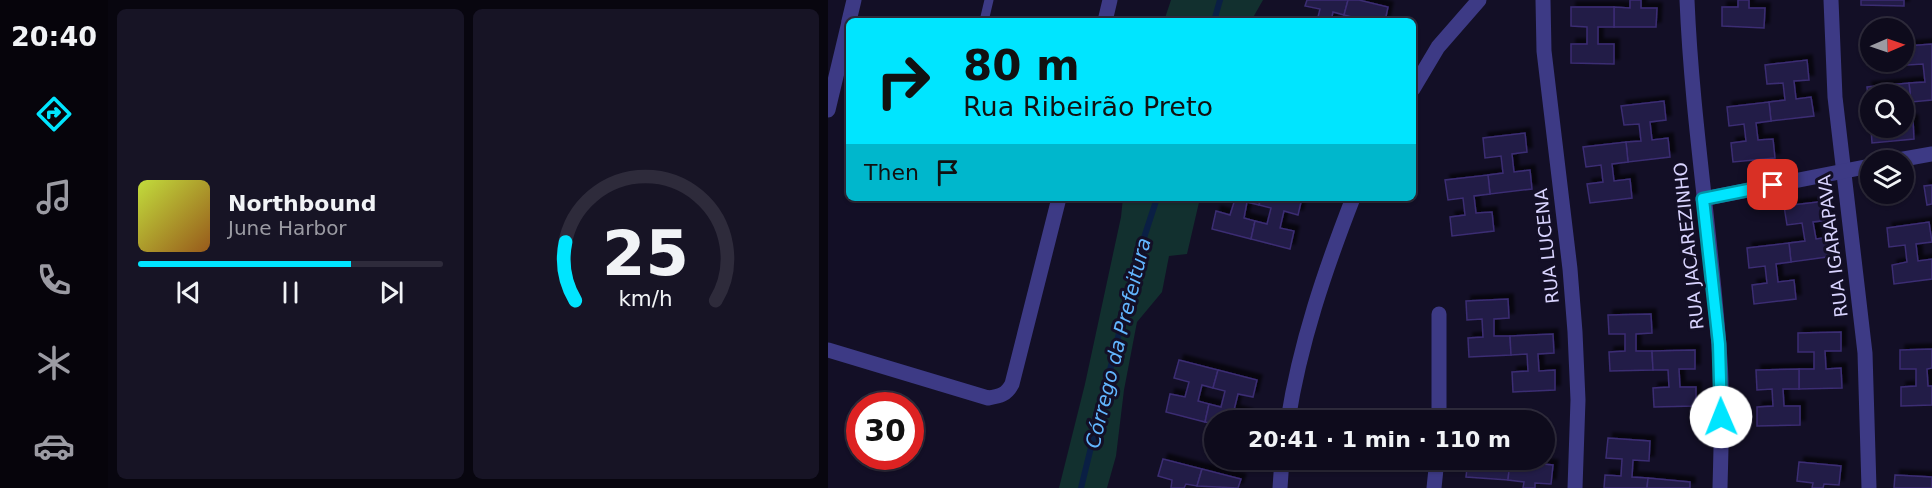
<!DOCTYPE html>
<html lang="en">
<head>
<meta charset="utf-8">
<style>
	:root { --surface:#0e0b1c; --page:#171425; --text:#f1f3f6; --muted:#9b9ba3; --line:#2e2b3b; --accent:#00e5ff }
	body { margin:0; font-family:"DejaVu Sans",sans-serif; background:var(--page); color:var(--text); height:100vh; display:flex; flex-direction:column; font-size:22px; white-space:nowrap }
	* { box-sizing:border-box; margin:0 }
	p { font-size:20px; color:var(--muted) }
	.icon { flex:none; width:33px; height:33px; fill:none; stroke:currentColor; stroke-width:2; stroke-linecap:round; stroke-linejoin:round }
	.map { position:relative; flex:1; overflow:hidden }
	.side { display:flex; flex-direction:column; gap:9px; padding:9px; background:#08060f; width:720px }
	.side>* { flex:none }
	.banner { position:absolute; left:18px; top:18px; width:570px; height:183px; border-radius:9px; box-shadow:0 2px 4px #0004,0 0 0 2px var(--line); background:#00e5ff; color:#111; overflow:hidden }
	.needle { width:39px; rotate:88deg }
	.controls { position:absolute; left:1032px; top:18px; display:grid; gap:12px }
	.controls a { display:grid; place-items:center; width:54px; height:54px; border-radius:50%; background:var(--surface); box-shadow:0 2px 4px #0004,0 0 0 2px var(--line); font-size:30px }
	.speed { position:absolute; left:18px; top:392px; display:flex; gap:12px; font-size:30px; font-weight:700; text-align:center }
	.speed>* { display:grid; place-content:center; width:78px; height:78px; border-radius:50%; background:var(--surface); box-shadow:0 2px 4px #0004,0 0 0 2px var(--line); line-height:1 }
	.speed .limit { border:9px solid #d22; background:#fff; color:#111 }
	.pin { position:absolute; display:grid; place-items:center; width:51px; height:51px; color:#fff; margin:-26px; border-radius:12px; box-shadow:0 3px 9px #0006 }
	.me { position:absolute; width:66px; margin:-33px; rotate:359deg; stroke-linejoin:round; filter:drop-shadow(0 0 4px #0008) }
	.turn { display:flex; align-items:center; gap:21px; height:126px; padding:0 18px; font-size:27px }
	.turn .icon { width:78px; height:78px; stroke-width:2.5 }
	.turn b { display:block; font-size:42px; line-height:51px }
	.then { display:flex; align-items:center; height:57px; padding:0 18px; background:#0003; gap:12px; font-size:22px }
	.side .widget { flex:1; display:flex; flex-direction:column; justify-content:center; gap:9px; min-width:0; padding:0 21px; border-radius:9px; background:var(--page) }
	.side .dial { align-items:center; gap:0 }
	.dial svg { height:156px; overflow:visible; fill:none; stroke:var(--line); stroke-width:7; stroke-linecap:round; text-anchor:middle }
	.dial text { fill:var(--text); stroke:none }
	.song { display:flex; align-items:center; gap:18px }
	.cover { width:72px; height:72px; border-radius:9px; background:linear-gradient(135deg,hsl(70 70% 55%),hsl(30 70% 35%)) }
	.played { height:6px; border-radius:3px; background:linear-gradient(90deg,var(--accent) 70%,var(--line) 70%) }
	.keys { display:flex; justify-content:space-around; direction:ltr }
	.side .tiles { flex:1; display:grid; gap:9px; grid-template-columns:repeat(2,1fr) }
	.trip { position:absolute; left:376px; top:410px; width:351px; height:60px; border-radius:30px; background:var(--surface); box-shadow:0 2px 4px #0004,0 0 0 2px var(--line); font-weight:700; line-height:60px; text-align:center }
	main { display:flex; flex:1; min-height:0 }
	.tab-bar { display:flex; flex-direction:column; width:108px; justify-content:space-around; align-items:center; background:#06040b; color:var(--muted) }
	.tab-bar .icon { width:42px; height:42px }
	.tab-bar .current { color:var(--accent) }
	.tab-bar b { font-size:27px; color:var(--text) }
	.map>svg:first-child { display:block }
	.green { fill:#12302f }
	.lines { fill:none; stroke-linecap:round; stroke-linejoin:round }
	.stream { stroke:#0a1f44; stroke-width:6 }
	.building { fill:#241b47; stroke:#3b2d73; stroke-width:1.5; filter:url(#shadow) }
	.service { stroke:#3d3a85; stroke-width:9 }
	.minor { stroke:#3d3a85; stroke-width:15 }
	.tertiary { stroke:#3d3a85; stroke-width:15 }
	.route-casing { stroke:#0095a6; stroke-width:15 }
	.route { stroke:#00e5ff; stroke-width:10 }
	.labels { text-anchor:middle; stroke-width:6; stroke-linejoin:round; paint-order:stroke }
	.street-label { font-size:18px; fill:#d9d4ff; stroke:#130f26 }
	.water-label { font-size:20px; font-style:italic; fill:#62b6ff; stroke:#130f26 }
</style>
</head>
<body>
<main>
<nav class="tab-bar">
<b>20:40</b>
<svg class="icon current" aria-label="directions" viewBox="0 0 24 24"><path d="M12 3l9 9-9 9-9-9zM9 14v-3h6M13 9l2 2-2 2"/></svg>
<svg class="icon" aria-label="music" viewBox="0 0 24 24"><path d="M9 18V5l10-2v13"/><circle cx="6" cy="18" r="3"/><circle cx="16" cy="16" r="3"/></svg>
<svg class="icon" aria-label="phone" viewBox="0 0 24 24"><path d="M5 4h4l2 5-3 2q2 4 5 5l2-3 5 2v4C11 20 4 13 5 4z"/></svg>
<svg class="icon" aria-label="climate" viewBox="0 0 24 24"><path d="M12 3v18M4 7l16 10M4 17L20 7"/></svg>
<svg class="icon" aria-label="car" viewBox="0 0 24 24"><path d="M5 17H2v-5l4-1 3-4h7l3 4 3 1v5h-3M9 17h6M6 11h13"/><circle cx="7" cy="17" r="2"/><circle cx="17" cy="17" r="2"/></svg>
</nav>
<section class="side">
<div class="tiles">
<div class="widget">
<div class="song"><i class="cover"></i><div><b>Northbound</b><p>June Harbor</p></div></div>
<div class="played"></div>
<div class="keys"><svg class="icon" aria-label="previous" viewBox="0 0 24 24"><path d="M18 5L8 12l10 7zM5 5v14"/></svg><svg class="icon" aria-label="pause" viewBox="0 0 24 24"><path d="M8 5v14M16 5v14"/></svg><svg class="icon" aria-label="next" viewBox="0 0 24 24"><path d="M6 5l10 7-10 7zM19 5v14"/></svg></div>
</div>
<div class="widget dial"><svg viewBox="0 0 100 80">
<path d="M14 69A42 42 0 1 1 86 69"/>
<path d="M14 69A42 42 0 0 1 9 39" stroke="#00e5ff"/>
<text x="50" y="56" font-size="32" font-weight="700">25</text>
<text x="50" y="72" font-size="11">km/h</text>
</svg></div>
</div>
</section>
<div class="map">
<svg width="1104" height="488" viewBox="0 0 1104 488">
	<defs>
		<filter id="shadow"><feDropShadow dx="5" dy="-5" stdDeviation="1.5" flood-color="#0009"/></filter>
	</defs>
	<rect width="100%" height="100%" fill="#130f26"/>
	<g class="green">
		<path d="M 343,0 L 435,0 L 423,21 L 336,21 Z"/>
		<path d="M 295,198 L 372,198 L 359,254 L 341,256 L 334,292 L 309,322 L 296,390 L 288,456 L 279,488 L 231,488 L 257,384 L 293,217 Z"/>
	</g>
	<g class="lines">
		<g class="stream">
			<path d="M 386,21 L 392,0"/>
			<path d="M 253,488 L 310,256 L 329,198"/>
		</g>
	</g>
	<g class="building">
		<path d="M 479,0 L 520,0 L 516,15 L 505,12 L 503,21 L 489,21 L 492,9 L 477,6 Z"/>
		<path d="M 520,0 L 531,0 L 560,7 L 557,21 L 528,21 L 528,18 L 516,15 Z"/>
		<path d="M 802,0 L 813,0 L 813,8 L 829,8 L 828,27 L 786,27 L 786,7 L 802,8 Z"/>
		<path d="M 910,0 L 921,0 L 921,8 L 937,8 L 936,28 L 894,26 L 894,7 L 910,7 Z"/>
		<path d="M 1033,0 L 1076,0 L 1076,6 L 1033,5 Z"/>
		<path d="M 743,7 L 786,7 L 786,27 L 770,27 L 770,44 L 786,44 L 786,64 L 743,63 L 743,44 L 759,44 L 759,27 L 743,26 Z"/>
		<path d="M 1104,44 L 1104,100 L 1083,102 L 1081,83 L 1097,82 L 1095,64 L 1079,65 L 1078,46 Z"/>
		<path d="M 979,60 L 981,80 L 966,81 L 968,99 L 983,97 L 986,116 L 943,121 L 941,102 L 957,100 L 955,83 L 939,84 L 937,65 Z"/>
		<path d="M 1081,83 L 1083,102 L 1076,103 L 1076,94 L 1042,94 L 1042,106 L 1041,107 L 1039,87 Z"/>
		<path d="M 836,101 L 838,120 L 822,122 L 824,140 L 840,138 L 842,157 L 800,162 L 798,142 L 813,141 L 811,124 L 796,125 L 793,106 Z"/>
		<path d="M 941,102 L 943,121 L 928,123 L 930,140 L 945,139 L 947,158 L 905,162 L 903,143 L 918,141 L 916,124 L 901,126 L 899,107 Z"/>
		<path d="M 1076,120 L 1085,120 L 1086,139 L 1044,143 L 1043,128 L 1076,128 Z"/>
		<path d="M 697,133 L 699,152 L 684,154 L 686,172 L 702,170 L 704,189 L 662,194 L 660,175 L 675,173 L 673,156 L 657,158 L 655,138 Z"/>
		<path d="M 798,142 L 800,162 L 784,164 L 786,181 L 802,179 L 804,198 L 762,203 L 759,184 L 775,182 L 773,165 L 758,167 L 755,147 Z"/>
		<path d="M 660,175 L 662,194 L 646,196 L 648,213 L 664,212 L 666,231 L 624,236 L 622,217 L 637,215 L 635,198 L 620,200 L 617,180 Z"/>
		<path d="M 1104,185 L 1104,204 L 1099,205 L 1096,186 Z"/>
		<path d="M 402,198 L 433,198 L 431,205 L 419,202 L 416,218 L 427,221 L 423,239 L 384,229 L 388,211 L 402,215 L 407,199 Z"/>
		<path d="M 433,198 L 474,198 L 470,215 L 456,211 L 452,228 L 466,231 L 462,249 L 423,239 L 427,221 L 439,224 L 443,208 L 431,205 Z"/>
		<path d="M 998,201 L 1001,220 L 985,222 L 988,239 L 1003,237 L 1006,256 L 963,262 L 961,243 L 977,241 L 974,223 L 959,225 L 956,206 Z"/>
		<path d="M 1101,222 L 1104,242 L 1088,244 L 1090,261 L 1104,259 L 1104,279 L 1066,284 L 1064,265 L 1079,262 L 1077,245 L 1061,247 L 1059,228 Z"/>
		<path d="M 961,243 L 963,262 L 948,264 L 950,282 L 966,280 L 968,299 L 926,304 L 924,285 L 939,283 L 937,266 L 921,268 L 919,248 Z"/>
		<path d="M 680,299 L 681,318 L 666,319 L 666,336 L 682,336 L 683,355 L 641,357 L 640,338 L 655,337 L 654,319 L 639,320 L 638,301 Z"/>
		<path d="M 823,314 L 824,333 L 808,334 L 808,351 L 824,351 L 825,370 L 782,371 L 781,352 L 797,351 L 797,334 L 781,334 L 780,315 Z"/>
		<path d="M 1013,332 L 1013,351 L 997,351 L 998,369 L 1013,368 L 1014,388 L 971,389 L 971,369 L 986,369 L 986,352 L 970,352 L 970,333 Z"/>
		<path d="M 725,334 L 726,353 L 710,354 L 711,371 L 727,370 L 727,390 L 685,392 L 684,372 L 700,371 L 699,354 L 683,355 L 682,336 Z"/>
		<path d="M 1104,349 L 1104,368 L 1099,369 L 1100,386 L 1104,386 L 1104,405 L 1073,406 L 1073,387 L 1088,386 L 1088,369 L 1072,369 L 1072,350 Z"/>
		<path d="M 867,350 L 867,369 L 851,369 L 852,387 L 868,387 L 868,406 L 826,407 L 825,388 L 841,387 L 840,370 L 825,370 L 824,351 Z"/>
		<path d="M 351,360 L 390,370 L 385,388 L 374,385 L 370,401 L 381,404 L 377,422 L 338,412 L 342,394 L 357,397 L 361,382 L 346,378 Z"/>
		<path d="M 971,369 L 971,389 L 955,389 L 956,406 L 972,406 L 972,425 L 929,426 L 929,407 L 945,406 L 944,389 L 929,390 L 928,370 Z"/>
		<path d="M 390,370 L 429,380 L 425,397 L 410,394 L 406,410 L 420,414 L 419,420 L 387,420 L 387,424 L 377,422 L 381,404 L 393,407 L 397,391 L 385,388 Z"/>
		<path d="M 780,438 L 822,441 L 821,461 L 805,460 L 804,477 L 820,478 L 819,488 L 776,488 L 777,475 L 793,476 L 794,459 L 778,458 Z"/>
		<path d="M 335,459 L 374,469 L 369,486 L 358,484 L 356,488 L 343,488 L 344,480 L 330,476 Z"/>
		<path d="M 640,459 L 682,461 L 680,480 L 638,477 Z"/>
		<path d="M 682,461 L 725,465 L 723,484 L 707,483 L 707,488 L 695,488 L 696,482 L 680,480 Z"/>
		<path d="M 971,462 L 1013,466 L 1011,485 L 996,484 L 995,488 L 984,488 L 985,483 L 969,481 Z"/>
		<path d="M 374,469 L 413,479 L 410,488 L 369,486 Z"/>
		<path d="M 1067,475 L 1104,477 L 1104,488 L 1066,488 Z"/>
		<path d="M 820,478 L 862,482 L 862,488 L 819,488 Z"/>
	</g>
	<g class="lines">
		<path class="service" d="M 156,21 L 161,0"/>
		<g class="minor">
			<path d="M 715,0 L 716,51 L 742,269 L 747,332 L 750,400 L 747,488"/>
			<path d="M 859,0 C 864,121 884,240 892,360 C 895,402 893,445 892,488"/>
			<path d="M 1003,0 L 1007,97 L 1037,353 L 1041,488"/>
			<path d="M 277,21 L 282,0"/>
			<path d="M 585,89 L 610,47 L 651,0"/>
			<path d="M 1070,160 L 1104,154"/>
			<path d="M 875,199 L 1042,166"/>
			<path d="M 0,350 L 160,398 C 172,396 178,395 184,384 L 231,198"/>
			<path d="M 460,420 C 472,343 497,270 525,198"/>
			<path d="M 611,420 L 611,314"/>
			<path d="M 452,488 L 454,459"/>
			<path d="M 606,488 L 609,459"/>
		</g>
		<g class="tertiary">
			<path d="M 21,21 L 26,0"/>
			<path d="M 0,110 L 21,22"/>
		</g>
	</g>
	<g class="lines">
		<g class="route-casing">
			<path id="route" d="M 893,417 L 891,344 L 875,199 L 945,185"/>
		</g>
		<use href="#route" class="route"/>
	</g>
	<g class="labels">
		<g class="street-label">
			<text transform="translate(719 246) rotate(-96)" y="6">RUA LUCENA</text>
			<text transform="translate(861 246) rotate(-96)" y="6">RUA JACAREZINHO</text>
			<text transform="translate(1005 246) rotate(-97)" y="6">RUA IGARAPAVA</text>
		</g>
		<g class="water-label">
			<text transform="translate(290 343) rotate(-76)" y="7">Córrego da Prefeitura</text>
		</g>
	</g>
</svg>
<div class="controls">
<a><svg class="needle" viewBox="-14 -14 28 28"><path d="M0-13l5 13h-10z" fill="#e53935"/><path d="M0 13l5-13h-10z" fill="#9b9ba3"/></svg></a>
<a><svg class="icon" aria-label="search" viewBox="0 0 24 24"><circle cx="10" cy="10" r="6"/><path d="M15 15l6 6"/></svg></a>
<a><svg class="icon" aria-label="layers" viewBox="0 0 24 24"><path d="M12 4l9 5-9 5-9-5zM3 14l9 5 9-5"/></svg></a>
</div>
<div class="speed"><div class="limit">30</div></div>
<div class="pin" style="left:945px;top:185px;background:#d93025"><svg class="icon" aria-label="arrive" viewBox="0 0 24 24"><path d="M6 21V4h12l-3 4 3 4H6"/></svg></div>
<svg class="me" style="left:893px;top:417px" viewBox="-20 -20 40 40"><circle r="19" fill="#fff"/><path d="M0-13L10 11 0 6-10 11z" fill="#00e5ff"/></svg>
<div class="trip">20:41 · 1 min · 110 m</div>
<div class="banner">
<div class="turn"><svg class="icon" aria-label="right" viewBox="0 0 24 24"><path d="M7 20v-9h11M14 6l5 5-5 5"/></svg><div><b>80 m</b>Rua Ribeirão Preto</div></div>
<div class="then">Then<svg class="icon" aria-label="arrive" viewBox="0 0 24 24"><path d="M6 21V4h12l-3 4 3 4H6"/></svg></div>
</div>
</div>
</main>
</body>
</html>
